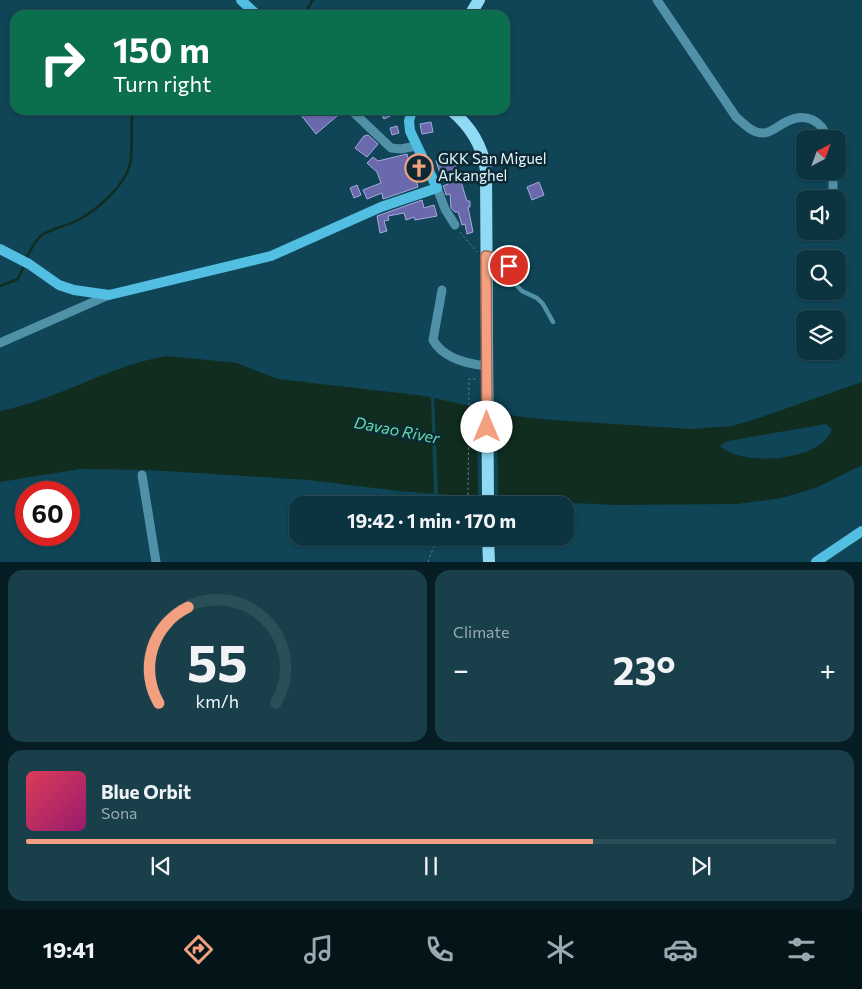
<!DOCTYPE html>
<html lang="en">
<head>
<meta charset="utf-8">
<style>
	:root { --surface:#0b3440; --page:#193f4b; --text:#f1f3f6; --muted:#9aaab1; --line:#2b4f59; --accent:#f2a07f }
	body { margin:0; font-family:Commissioner,sans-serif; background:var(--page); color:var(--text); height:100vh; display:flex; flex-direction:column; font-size:19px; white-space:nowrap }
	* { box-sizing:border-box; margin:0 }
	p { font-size:16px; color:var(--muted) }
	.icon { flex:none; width:28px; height:28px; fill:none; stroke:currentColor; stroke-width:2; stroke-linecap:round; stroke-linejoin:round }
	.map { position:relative; height:562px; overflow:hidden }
	.sheet { display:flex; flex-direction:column; gap:8px; padding:8px; background:#061d23; flex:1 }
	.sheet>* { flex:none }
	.banner { position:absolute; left:10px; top:10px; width:500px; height:105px; border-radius:15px; box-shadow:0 1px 4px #0004,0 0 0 1px var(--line); background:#0b6e4f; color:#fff; overflow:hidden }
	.needle { width:32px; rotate:41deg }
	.fabs { position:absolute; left:796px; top:130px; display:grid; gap:10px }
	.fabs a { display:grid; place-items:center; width:50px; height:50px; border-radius:10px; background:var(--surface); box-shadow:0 1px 4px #0004,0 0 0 1px var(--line); font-size:25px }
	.speed { position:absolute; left:15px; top:481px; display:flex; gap:10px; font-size:25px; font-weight:700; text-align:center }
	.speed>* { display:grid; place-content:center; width:65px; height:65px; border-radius:50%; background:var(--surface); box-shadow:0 1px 4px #0004,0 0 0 1px var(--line); line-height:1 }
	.speed .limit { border:8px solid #d22; background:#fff; color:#111 }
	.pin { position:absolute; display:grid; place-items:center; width:42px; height:42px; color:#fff; margin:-21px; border:2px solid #fff; border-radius:50%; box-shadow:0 1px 5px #0007 }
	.me { position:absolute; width:55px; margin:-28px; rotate:0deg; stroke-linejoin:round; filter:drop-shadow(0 0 4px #0008) }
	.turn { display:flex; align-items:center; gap:18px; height:105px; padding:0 20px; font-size:22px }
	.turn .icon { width:65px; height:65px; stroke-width:2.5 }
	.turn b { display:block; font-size:35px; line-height:42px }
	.big { font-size:38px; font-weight:700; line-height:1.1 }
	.sheet .tile { flex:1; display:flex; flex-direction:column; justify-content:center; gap:8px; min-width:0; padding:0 18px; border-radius:15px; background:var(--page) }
	.sheet .dial { align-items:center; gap:0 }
	.dial svg { height:130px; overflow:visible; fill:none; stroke:var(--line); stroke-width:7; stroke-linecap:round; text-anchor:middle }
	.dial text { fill:var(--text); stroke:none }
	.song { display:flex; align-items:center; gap:15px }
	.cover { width:60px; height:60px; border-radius:8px; background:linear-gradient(135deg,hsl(350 70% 55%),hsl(320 70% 35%)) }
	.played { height:5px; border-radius:2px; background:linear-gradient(90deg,var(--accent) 70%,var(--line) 70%) }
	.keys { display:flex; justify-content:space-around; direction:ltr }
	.heat { display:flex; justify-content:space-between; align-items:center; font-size:28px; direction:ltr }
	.sheet .tiles { flex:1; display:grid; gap:8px; grid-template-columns:1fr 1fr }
	.tile:last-child { grid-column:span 2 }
	.trip { position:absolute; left:289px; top:496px; width:285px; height:50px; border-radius:15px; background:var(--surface); box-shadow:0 1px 4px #0004,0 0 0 1px var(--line); font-weight:700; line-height:50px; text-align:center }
	.tabs { display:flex; height:80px; justify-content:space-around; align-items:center; background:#04151a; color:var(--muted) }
	.tabs .icon { width:35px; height:35px }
	.tabs .on { color:var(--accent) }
	.tabs b { font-size:22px; color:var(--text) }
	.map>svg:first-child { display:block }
	.water { fill:#112d20; fill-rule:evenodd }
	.pier { fill:#0f4556 }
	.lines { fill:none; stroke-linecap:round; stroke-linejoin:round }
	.stream { stroke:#112d20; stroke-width:2.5 }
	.building { fill:#6a69ac; stroke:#a8aadf }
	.path { stroke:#56808e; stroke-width:1; stroke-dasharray:2.5 2.5; stroke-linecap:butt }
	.lane { stroke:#5191a7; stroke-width:4.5 }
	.street { stroke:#5191a7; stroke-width:9 }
	.secondary { stroke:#51bee2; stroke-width:10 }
	.primary { stroke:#90daf6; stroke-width:12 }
	.route-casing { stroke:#9d6853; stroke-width:12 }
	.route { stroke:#f2a07f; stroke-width:9 }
	.labels { text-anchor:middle; stroke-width:5; stroke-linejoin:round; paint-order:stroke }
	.poi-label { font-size:15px; fill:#e4f7ff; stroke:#0d2933; text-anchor:start }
	.water-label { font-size:16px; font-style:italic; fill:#64ddaa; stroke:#0d2933 }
</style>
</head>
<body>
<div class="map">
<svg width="862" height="562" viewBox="0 0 862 562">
	<rect width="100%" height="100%" fill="#0f4556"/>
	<path class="water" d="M 167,356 L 237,363 L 278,379 L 425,396 L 514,416 L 552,420 L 691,429 L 732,426 L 750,421 L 862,382 L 862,465 L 818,487 L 782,498 L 737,504 L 616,505 L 528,501 L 399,491 L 308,480 L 149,470 L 80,469 L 0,482 L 0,411 C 61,399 106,366 167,356 ZM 826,424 L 832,429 C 822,462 742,467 720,446 L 728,441 Z"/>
	<g class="pier">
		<path d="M 431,395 L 434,395 L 438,495 L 434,495 Z"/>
		<path d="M 477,404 L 497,409 L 498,500 L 478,498 Z"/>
	</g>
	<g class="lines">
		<g class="stream">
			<path d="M 303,15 L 313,0"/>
			<path d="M 27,257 C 31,250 35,240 42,235 C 53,228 67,226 78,220 C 97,210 125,186 130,164 C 133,151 131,125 132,110"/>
			<path d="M 0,286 L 18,279 L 24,266"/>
		</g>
	</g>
	<g class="building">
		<path d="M 297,110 L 344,110 L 316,134 Z"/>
		<path d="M 379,110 L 402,110 L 384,119 Z"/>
		<path d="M 431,122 L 433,132 L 422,134 L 420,124 Z"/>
		<path d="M 397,126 L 399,133 L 392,135 L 390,128 Z"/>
		<path d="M 368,135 L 378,144 L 367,157 L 355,148 L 364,136 Z"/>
		<path d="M 407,154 L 409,161 L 416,159 L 424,177 L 416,180 L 418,187 L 383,199 L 382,193 L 367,199 L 363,190 L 381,183 L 377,172 L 367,163 L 373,157 L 378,161 Z"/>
		<path d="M 453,156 L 467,201 L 470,201 L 470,207 L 468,207 L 473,232 L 467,234 L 465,224 L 462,225 L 458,212 L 455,212 L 451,208 L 450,194 L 446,195 L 444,188 L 443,186 L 448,184 L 445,171 L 440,173 L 436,161 Z"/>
		<path d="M 539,182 L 544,195 L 532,200 L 527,187 Z"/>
		<path d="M 357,185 L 361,195 L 354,198 L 350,188 Z"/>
		<path d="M 422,200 L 424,208 L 434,205 L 437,216 L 415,220 L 414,217 L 406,220 L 404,213 L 388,216 L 389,220 L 384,221 L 387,231 L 380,233 L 377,216 Z"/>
	</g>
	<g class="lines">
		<g class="path">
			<path d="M 460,232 L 477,252"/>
			<path d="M 468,505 L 469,383 L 469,379 L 478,379"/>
			<path d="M 428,562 L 434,546 L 444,538"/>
		</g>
		<path class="lane" d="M 488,257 L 509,266 L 514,271 L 517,286 L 522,291 L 537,298 L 543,304 L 553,322"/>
		<g class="street">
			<path d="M 657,0 L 736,117 C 744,124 752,133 763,133 C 772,133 780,124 788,121 C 806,112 822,121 828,139"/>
			<path d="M 351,110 L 391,148 L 401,149 L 416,146"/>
			<path d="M 833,171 L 833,199"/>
			<path d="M 437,188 L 445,209 L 455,225"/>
			<path d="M 442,290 L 433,340 C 443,358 467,364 487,366"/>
			<path d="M 0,343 L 109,295"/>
			<path d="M 142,475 L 156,562"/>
		</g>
		<g class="secondary">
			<path d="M 241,0 L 257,15"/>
			<path d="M 0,249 L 29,264 L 59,285 L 74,290 L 109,295 L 271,256 L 381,207 L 437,188 L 410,131 L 409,121 L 412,110"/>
			<path d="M 816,562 L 862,531"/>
		</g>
		<g class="primary">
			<path d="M 470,15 L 479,0"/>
			<path d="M 451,110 C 471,127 482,145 486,170 L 488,505"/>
			<path d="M 488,538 L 489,562"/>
		</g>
	</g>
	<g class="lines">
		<g class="route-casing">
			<path id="route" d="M 487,427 L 486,256 L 494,258 L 509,266"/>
		</g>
		<use href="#route" class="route"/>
	</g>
	<defs>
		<g id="church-ring" transform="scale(1.4375)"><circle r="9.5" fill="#0d2933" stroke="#f2a07f" stroke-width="1.5"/><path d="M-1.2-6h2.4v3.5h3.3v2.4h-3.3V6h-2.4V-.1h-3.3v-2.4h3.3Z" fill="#f2a07f"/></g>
	</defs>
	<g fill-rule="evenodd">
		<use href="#church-ring" x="419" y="168"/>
	</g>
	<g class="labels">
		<g class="poi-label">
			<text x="438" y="164">GKK San Miguel<tspan x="438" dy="17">Arkanghel</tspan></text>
		</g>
		<g class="water-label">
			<text transform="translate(397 430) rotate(11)" y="6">Davao River</text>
		</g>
	</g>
</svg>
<div class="fabs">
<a><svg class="needle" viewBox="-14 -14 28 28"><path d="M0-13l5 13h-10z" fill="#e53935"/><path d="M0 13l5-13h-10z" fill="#9aaab1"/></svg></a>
<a><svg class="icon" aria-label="sound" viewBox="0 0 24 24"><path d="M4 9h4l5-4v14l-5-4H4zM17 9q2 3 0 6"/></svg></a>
<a><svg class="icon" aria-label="search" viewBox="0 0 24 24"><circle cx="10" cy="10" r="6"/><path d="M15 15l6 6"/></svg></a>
<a><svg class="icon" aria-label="layers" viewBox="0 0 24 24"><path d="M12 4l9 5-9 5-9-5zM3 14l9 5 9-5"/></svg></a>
</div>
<div class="speed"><div class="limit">60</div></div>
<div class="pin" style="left:509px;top:266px;background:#d93025"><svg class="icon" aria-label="arrive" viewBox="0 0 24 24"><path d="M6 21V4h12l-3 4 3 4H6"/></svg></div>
<svg class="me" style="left:487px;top:427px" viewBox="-20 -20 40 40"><circle r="19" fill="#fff"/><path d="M0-13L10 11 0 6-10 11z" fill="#f2a07f"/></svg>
<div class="trip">19:42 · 1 min · 170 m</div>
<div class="banner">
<div class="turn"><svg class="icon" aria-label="right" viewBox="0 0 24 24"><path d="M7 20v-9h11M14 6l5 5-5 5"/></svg><div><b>150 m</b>Turn right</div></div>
</div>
</div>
<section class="sheet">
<div class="tiles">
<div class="tile dial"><svg viewBox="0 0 100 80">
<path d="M14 69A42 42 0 1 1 86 69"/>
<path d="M14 69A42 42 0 0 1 32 10" stroke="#f2a07f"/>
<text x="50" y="56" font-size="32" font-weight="700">55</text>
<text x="50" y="72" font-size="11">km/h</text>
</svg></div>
<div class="tile"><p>Climate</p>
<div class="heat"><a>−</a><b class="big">23°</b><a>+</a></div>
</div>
<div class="tile">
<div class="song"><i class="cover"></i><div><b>Blue Orbit</b><p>Sona</p></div></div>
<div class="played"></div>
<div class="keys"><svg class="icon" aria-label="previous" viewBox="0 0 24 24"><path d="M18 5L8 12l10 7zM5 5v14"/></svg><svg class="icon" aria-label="pause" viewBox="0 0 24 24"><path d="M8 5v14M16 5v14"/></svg><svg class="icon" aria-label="next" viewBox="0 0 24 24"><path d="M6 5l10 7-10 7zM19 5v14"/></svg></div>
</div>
</div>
</section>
<nav class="tabs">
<b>19:41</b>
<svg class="icon on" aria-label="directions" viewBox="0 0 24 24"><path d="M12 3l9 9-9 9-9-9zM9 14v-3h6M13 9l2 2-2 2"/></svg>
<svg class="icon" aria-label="music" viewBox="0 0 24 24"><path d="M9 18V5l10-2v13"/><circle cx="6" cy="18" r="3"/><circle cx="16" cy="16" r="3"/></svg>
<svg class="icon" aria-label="phone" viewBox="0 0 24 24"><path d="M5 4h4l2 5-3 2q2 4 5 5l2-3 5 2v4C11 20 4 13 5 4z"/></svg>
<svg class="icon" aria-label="climate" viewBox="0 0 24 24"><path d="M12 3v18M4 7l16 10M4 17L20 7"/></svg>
<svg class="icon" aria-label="car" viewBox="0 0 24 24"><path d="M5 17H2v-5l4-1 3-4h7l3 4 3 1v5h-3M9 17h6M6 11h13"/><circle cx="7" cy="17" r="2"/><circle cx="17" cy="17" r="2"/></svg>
<svg class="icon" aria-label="filters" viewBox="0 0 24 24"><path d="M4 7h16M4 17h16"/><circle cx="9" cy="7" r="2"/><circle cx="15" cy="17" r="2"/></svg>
</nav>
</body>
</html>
